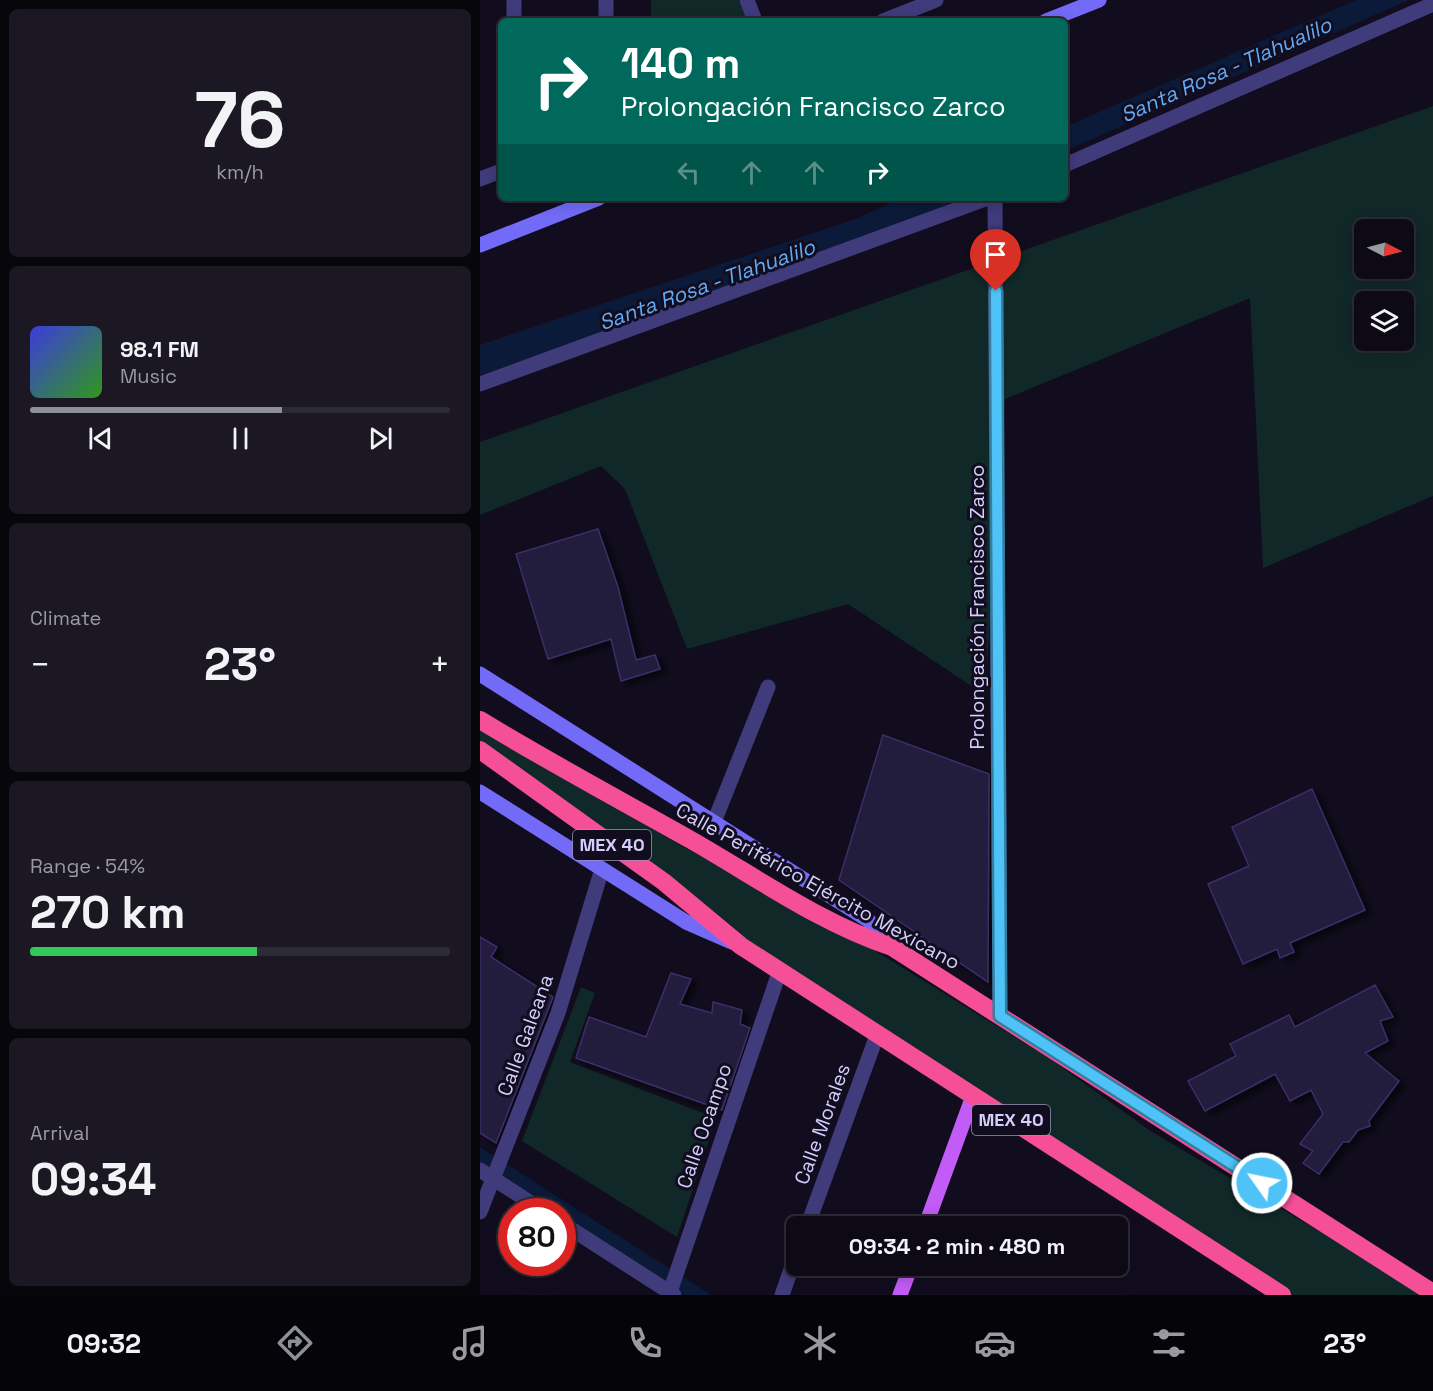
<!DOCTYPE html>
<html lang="en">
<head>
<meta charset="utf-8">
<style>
	:root { --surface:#0d0a16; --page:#1b1823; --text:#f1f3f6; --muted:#9a9aa1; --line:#2d2b35; --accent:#8c9099 }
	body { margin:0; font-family:"Space Grotesk",sans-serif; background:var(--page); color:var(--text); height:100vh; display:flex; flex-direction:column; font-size:22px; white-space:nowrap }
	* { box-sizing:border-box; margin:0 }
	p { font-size:20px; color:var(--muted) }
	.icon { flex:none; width:33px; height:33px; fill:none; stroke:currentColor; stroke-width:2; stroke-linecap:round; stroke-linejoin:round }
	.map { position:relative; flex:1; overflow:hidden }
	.sheet { display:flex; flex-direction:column; gap:9px; padding:9px; background:#07060c; width:480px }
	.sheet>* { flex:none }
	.hud { position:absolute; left:18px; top:18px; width:570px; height:183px; border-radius:9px; box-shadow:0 3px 15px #0003,0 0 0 2px var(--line); background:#00695c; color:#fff; overflow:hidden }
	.needle { width:39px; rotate:96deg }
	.fabs { position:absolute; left:874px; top:219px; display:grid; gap:12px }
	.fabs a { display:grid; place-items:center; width:60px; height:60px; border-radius:9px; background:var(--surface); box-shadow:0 3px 15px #0003,0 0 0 2px var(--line); font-size:30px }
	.speed { position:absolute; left:18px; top:1198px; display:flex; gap:12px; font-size:30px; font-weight:700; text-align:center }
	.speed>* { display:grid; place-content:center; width:78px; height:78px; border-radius:50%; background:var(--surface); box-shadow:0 3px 15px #0003,0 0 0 2px var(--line); line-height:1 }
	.speed .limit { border:9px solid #d22; background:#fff; color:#111 }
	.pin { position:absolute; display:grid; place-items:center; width:51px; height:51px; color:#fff; margin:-62px -26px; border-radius:50% 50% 50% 0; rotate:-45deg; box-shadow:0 0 6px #0007 }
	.pin .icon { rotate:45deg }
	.me { position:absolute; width:66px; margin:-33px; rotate:303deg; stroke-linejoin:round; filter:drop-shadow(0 0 4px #0008) }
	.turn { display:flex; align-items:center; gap:21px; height:126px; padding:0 24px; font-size:27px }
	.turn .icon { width:78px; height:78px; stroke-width:2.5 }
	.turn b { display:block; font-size:42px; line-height:51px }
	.lanes { display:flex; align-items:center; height:57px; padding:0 24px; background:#0003; justify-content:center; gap:30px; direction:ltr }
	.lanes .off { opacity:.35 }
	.big { font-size:45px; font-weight:600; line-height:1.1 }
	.sheet .widget { flex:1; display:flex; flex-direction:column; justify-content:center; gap:9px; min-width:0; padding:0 21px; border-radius:9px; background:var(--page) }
	.sheet .dial { align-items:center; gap:0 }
	.dial b { font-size:78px; line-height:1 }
	.song { display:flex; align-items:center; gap:18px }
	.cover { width:72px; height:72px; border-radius:9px; background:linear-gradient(135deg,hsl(240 70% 55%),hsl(110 70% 35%)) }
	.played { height:6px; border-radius:3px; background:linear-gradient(90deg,var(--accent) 60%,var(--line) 60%) }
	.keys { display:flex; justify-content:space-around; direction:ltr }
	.heat { display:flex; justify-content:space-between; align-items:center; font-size:33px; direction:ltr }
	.charge { height:9px; border-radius:4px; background:linear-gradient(90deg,#34c759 54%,var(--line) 0) }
	.trip { position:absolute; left:306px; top:1216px; width:342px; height:60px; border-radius:9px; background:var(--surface); box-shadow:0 3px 15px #0003,0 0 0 2px var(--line); font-weight:600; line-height:60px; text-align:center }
	.tab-bar { display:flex; height:96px; justify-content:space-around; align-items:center; background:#050409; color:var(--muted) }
	.tab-bar .icon { width:42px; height:42px }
	.tab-bar .current { color:var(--accent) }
	.tab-bar b { font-size:27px; color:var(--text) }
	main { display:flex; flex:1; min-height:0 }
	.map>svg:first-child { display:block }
	.green { fill:#112828; fill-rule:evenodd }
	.water { fill:#0b1a39 }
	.building { fill:#231a3e; stroke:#3c2e69; stroke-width:1.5; filter:url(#shadow) }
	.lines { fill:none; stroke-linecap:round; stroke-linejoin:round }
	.street { stroke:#403b7b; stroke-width:15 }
	.secondary { stroke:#736af7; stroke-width:15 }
	.primary { stroke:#c35bf6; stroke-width:15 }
	.highway { stroke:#f54f98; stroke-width:18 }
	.route-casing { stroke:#337fa1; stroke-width:15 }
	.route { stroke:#4fc3f7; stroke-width:10 }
	.labels { text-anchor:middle; stroke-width:6; stroke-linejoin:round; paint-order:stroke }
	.shield { fill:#110d1e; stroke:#9a93b9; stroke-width:1.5 }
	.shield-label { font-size:18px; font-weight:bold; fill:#d5cdfc }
	.street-label { font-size:20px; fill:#d5cdfc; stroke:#110d1e }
	.water-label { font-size:21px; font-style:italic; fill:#61abf6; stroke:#110d1e }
</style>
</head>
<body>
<main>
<section class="sheet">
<div class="widget dial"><b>76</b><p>km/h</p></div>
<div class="widget">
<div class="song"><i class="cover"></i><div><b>98.1 FM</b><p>Music</p></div></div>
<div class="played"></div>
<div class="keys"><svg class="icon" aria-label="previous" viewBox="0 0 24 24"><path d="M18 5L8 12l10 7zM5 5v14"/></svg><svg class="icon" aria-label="pause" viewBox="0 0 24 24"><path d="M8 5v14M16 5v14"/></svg><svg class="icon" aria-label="next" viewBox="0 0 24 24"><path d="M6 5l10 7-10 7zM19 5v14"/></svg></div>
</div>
<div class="widget"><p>Climate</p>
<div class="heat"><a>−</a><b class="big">23°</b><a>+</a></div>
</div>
<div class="widget"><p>Range · 54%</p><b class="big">270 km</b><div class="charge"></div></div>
<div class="widget"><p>Arrival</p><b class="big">09:34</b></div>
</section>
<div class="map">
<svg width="953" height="1295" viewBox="0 0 953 1295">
	<defs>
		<filter id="shadow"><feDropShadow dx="6" dy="4" stdDeviation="3" flood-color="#0009"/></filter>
	</defs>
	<rect width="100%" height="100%" fill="#110d1e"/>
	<g class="green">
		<path d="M 171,0 L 259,0 L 267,21 L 171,21 Z"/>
		<path d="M 953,106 L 953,496 L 783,568 L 770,298 L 525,399 L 505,695 L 368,604 L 207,649 L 145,489 L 121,466 L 0,515 L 0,442 ZM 885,230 L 924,230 L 924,268 L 885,268 ZM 885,302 L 924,302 L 924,340 L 885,340 Z"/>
		<path d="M 0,728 L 200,845 L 373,937 L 572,1060 L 669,1130 L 946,1295 L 791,1295 L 264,943 L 0,748 Z"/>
		<path d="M 101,987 L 115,993 L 90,1062 L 236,1118 L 197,1237 L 42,1141 Z"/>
	</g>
	<g class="water">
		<path d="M 876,0 L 929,0 L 585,151 L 585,127 Z"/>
		<path d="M 423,198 L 481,198 L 371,250 L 0,375 L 0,345 L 370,221 Z"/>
		<path d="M 0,1147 L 231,1295 L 205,1295 L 83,1217 L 82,1212 L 75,1212 L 0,1164 Z"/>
	</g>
	<g class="building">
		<path d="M 118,529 L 138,587 L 156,660 L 175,655 L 180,669 L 141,681 L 131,639 L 68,659 L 36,554 Z"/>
		<path d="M 403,735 L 509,774 L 508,982 L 359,880 Z"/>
		<path d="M 832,789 L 885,910 L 810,943 L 814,952 L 800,958 L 797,949 L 763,964 L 728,884 L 769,866 L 752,827 Z"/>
		<path d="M 0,937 L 17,947 L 11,957 L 73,997 L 16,1143 L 0,1133 Z"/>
		<path d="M 191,973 L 211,979 L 200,1004 L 232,1013 L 233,1002 L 262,1010 L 260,1024 L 270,1028 L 242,1110 L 96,1058 L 109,1017 L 166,1037 Z"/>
		<path d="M 895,985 L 913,1017 L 900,1021 L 908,1041 L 885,1053 L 919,1081 L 889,1121 L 890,1126 L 878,1130 L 869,1142 L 863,1142 L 839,1174 L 823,1163 L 833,1151 L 820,1144 L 843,1114 L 831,1090 L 810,1101 L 795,1074 L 725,1111 L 708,1081 L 756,1056 L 750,1044 L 809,1015 L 815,1027 Z"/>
	</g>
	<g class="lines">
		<g class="street">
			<path d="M 34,0 L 34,21"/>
			<path d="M 267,0 L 275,21"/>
			<path d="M 126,21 L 126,0"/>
			<path d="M 403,21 L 456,0"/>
			<path d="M 585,165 L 953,4"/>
			<path d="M 0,179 L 21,171"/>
			<path d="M 515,198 L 520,1016"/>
			<path d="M 0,384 L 508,198"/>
			<path d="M 234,822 L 288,687"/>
			<path d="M 0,1170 L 65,1212"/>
			<path d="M 0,1212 L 78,1013 L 122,869"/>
			<path d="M 82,1223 L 194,1295"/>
			<path d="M 327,1227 L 397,1035"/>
			<path d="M 189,1295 L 300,970"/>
			<path d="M 302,1295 L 316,1255"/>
		</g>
		<g class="secondary">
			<path d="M 566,21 L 619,0"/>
			<path d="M 0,245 L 119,198"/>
			<path d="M 0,674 L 388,920 L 412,947"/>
			<path d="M 0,792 L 206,922 L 252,942"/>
		</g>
		<g class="primary">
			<path d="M 445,1227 L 493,1096"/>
			<path d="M 420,1295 L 431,1266"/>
		</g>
		<g class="highway">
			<path d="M 0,720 C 69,762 140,800 211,840 C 276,877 340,923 412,947 L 953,1293"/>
			<path d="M 0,750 L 184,882 L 261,946 L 802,1295"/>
		</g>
	</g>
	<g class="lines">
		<g class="route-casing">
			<path id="route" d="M 516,291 L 520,1016 L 782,1183"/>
		</g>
		<use href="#route" class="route"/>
	</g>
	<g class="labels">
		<g class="shield">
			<rect x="93" y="830" width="78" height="30" rx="4.5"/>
			<rect x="492" y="1105" width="78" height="30" rx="4.5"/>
		</g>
		<g class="shield-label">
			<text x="132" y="851">MEX 40</text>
			<text x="531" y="1126">MEX 40</text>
		</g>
		<g class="street-label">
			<text transform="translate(497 607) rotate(-90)" y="7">Prolongación Francisco Zarco</text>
			<text transform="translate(338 886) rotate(29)" y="7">Calle Periférico Ejército Mexicano</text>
			<text transform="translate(45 1035) rotate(-70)" y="7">Calle Galeana</text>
			<text transform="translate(342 1124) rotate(-70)" y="7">Calle Morales</text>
			<text transform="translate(224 1126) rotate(-71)" y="7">Calle Ocampo</text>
		</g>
		<g class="water-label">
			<text transform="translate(746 70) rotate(-24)" y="7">Santa Rosa - Tlahualilo</text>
			<text transform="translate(227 285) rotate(-20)" y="7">Santa Rosa - Tlahualilo</text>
		</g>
	</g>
</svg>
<div class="fabs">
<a><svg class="needle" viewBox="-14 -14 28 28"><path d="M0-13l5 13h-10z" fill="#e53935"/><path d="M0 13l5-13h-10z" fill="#9a9aa1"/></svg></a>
<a><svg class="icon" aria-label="layers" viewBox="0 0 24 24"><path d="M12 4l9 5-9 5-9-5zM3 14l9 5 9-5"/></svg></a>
</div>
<div class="speed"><div class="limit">80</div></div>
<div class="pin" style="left:516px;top:291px;background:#d93025"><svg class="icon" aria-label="arrive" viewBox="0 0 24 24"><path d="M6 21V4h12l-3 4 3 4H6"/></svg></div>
<svg class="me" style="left:782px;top:1183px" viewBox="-20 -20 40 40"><circle r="17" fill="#4fc3f7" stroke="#fff" stroke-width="3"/><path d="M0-11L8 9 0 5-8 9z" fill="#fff"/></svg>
<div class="trip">09:34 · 2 min · 480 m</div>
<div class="hud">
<div class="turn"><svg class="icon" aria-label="right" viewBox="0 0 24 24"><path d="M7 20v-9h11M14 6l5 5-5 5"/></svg><div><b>140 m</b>Prolongación Francisco Zarco</div></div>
<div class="lanes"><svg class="icon off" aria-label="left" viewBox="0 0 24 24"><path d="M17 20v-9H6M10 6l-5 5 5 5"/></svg><svg class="icon off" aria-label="ahead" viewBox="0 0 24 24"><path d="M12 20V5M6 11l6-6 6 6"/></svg><svg class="icon off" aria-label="ahead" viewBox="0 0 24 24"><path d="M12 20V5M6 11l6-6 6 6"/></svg><svg class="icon" aria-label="right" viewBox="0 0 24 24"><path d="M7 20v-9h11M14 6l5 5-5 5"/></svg></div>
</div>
</div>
</main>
<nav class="tab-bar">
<b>09:32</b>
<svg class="icon current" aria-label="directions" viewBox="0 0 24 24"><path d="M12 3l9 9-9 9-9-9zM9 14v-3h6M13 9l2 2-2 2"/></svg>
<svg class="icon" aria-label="music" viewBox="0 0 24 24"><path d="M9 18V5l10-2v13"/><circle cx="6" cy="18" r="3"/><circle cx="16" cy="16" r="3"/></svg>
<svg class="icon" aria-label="phone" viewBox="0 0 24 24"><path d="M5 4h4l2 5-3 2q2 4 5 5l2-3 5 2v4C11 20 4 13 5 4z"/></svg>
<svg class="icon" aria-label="climate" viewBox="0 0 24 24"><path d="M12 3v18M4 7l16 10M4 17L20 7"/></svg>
<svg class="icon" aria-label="car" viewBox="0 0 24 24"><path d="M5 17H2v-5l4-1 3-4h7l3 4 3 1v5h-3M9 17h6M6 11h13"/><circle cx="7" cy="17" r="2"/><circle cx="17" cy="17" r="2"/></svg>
<svg class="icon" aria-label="filters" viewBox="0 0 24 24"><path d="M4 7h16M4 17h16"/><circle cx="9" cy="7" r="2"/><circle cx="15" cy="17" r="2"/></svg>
<b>23°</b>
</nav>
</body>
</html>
